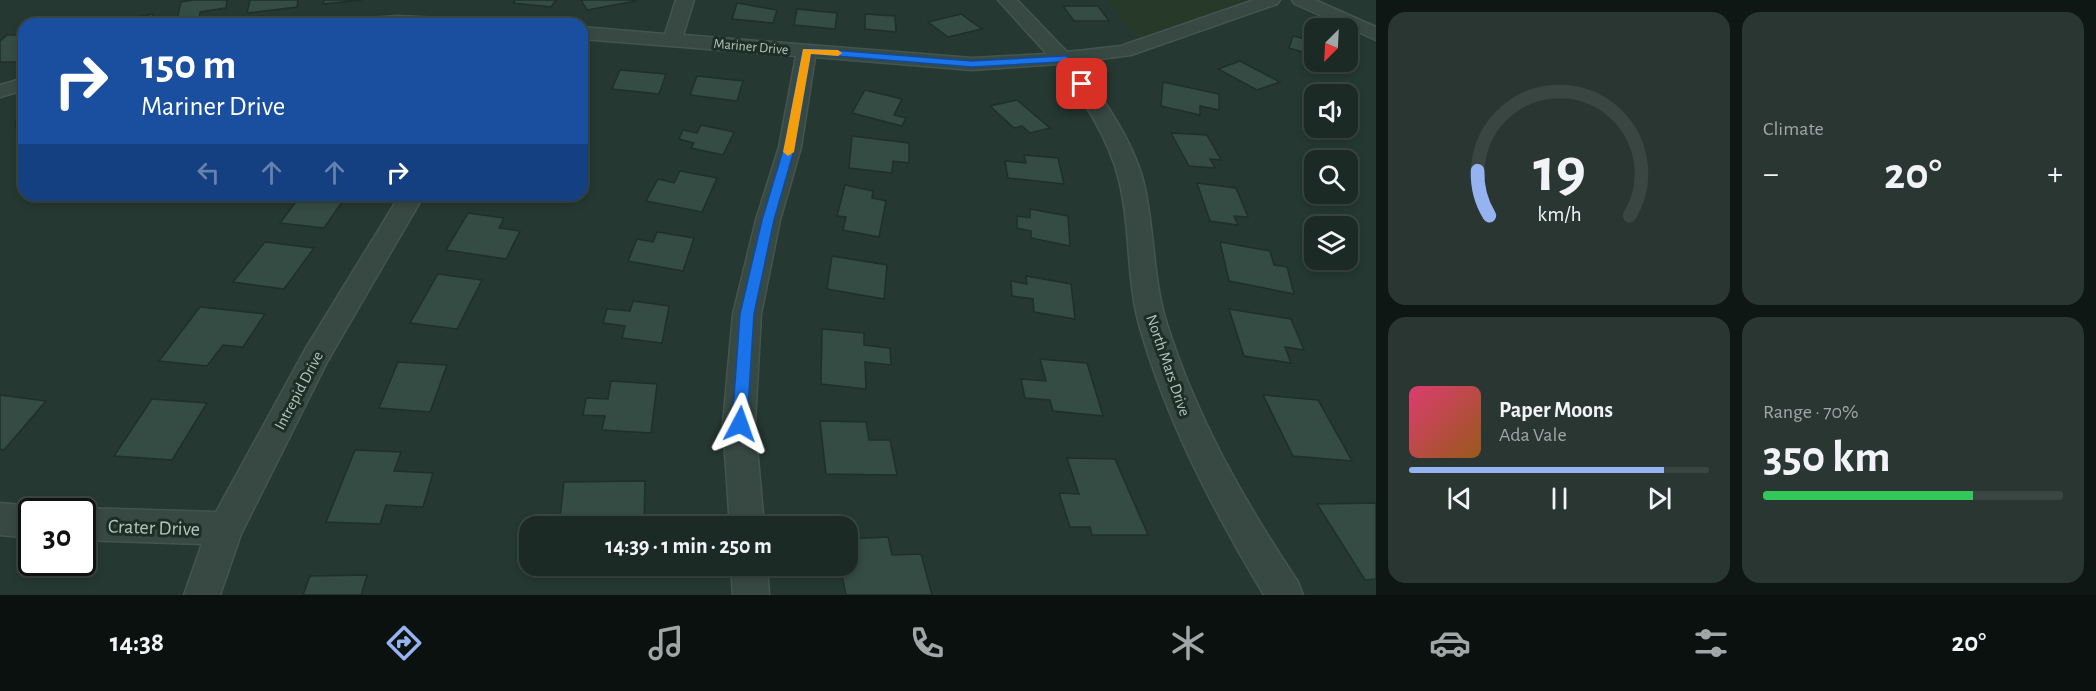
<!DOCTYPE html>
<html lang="en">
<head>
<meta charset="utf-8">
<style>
	:root { --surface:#1c2a25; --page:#293632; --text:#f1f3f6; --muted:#a0a7a7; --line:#3a4642; --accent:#95b2f1 }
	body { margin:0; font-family:"Alegreya Sans",sans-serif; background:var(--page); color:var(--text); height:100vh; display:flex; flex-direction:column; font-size:22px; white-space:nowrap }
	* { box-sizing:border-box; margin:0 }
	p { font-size:20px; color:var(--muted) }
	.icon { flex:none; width:33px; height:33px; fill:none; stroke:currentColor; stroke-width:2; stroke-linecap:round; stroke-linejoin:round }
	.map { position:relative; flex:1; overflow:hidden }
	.details { display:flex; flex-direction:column; gap:12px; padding:12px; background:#0f1714; width:720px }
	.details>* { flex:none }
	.banner { position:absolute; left:18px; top:18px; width:570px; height:183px; border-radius:18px; box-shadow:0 3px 9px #0003,0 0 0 2px var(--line); background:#1a4fa0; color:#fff; overflow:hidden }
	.needle { width:39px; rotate:204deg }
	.fabs { position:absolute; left:1304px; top:18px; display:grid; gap:12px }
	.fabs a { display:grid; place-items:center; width:54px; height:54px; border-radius:12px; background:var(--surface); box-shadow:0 3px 9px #0003,0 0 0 2px var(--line); font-size:30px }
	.speed { position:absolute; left:18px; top:498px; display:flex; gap:12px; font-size:30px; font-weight:700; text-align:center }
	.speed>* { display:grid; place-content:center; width:78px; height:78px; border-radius:50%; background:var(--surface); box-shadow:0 3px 9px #0003,0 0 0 2px var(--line); line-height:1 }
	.speed .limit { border:3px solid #111; border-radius:9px; background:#fff; color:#111 }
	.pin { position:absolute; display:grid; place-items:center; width:51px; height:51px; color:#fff; margin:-26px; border-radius:12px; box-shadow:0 3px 9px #0006 }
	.me { position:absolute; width:66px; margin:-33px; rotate:4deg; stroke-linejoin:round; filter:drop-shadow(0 0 4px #0008) }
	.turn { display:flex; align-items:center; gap:21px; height:126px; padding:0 24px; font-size:27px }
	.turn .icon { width:78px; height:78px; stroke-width:2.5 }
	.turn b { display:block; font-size:42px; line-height:51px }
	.lanes { display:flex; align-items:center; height:57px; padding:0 24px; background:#0003; justify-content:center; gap:30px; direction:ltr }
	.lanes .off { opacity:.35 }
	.big { font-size:45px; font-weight:700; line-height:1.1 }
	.details .card { flex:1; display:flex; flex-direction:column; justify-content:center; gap:9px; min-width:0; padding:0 21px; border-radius:18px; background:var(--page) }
	.details .dial { align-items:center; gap:0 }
	.dial svg { height:156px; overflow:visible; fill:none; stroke:var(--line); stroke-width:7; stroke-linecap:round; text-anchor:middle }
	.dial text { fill:var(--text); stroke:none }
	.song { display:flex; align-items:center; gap:18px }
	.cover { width:72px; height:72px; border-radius:9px; background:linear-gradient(135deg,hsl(340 70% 55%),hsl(30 70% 35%)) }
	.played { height:6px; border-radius:3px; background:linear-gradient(90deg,var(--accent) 85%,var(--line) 85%) }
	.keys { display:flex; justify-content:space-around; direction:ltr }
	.heat { display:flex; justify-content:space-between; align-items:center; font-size:33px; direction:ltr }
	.charge { height:9px; border-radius:4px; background:linear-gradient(90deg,#34c759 70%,var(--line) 0) }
	.details .tiles { flex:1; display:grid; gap:12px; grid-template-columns:repeat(2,1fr) }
	.trip { position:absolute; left:519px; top:516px; width:339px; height:60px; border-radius:18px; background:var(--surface); box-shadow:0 3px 9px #0003,0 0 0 2px var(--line); font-weight:700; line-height:60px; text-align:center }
	.tabs { display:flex; height:96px; justify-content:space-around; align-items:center; background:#0b110f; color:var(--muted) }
	.tabs .icon { width:42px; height:42px }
	.tabs .on { color:var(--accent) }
	.tabs b { font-size:27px; color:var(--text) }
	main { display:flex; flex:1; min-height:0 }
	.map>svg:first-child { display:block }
	.green { fill:#273929 }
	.building { fill:#344c43; stroke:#1f3029; stroke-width:1.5 }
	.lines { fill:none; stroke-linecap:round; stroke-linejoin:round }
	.minor-casing { stroke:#44554f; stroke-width:3 }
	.minor { fill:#384943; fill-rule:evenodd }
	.route { fill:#1a73e8; stroke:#114b97; stroke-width:1.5 }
	.slow { fill:#f59e0b }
	.labels { text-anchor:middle; stroke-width:6; stroke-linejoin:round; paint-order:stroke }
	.far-street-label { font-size:14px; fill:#b3c5bf; stroke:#1d2e27 }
	.street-label { font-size:16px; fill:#b3c5bf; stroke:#1d2e27 }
	.near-street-label { font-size:20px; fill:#b3c5bf; stroke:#1d2e27 }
</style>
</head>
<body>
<main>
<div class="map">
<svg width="1376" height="595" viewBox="0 0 1376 595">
	<rect width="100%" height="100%" fill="#253831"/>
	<path class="green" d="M 1106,0 L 1250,0 L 1138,38 Z"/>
	<g class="building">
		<path d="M 193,0 L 227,0 L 226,8 L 200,12 L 199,20 L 176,23 L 181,2 Z"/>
		<path d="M 250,0 L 298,0 L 297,7 L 247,13 Z"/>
		<path d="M 324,0 L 362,0 L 323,4 Z"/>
		<path d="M 515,0 L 556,0 L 551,7 L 513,3 Z"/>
		<path d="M 581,0 L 635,0 L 636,1 L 587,10 Z"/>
		<path d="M 737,3 L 777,10 L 773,23 L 732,19 Z"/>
		<path d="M 1063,6 L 1098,6 L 1109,21 L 1074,21 Z"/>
		<path d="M 797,9 L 837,13 L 835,29 L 794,25 Z"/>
		<path d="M 153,14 L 154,24 L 102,24 Z"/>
		<path d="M 865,14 L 895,16 L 896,32 L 865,29 Z"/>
		<path d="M 961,14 L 982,29 L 948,37 L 928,22 Z"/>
		<path d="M 7,35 L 24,35 L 24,62 L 0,62 L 0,41 Z"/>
		<path d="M 1293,36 L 1314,41 L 1314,59 L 1306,57 L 1307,53 L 1289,48 Z"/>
		<path d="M 1240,61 L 1280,82 L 1257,90 L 1218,69 Z"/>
		<path d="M 620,70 L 666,74 L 659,94 L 612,89 Z"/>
		<path d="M 697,76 L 743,81 L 737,101 L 690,95 Z"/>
		<path d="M 1163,82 L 1219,94 L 1219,110 L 1200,106 L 1200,115 L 1161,106 Z"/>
		<path d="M 865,90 L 902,99 L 894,115 L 906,118 L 902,126 L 852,113 Z"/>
		<path d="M 1017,100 L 1050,128 L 1030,133 L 1022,126 L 1014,128 L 990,106 Z"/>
		<path d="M 24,119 L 24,138 L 18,140 L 15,121 Z"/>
		<path d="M 701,125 L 734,132 L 723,155 L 691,148 L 694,143 L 679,139 L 683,130 L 697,133 Z"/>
		<path d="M 1171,133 L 1207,135 L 1221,160 L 1210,159 L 1215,168 L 1189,166 Z"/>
		<path d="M 852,136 L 909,143 L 909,163 L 893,161 L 892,173 L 849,168 Z"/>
		<path d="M 1024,155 L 1058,158 L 1064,184 L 1008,178 L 1005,161 L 1026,163 Z"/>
		<path d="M 680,171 L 717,178 L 702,212 L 646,201 L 658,179 L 674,183 Z"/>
		<path d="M 1197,183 L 1236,188 L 1248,217 L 1234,216 L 1238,225 L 1210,221 Z"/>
		<path d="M 845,185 L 873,191 L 872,198 L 886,201 L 879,237 L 843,230 L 846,217 L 837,216 Z"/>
		<path d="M 301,195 L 347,195 L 324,228 L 280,223 Z"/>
		<path d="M 1030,209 L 1068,216 L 1070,246 L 1031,238 L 1031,231 L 1017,228 L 1017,216 L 1030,218 Z"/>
		<path d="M 468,213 L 504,218 L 499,228 L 520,231 L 506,259 L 446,250 Z"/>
		<path d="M 657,232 L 694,238 L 683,271 L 628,261 L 637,239 L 653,242 Z"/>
		<path d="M 265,242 L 314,248 L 284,289 L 233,282 Z"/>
		<path d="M 1220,242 L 1270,251 L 1274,265 L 1287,267 L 1294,294 L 1229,281 Z"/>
		<path d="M 832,256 L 887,265 L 884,299 L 827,289 Z"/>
		<path d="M 438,274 L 482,280 L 457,329 L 410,323 Z"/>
		<path d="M 1026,276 L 1071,284 L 1075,319 L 1034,312 L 1033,299 L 1012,296 L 1011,281 L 1027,284 Z"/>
		<path d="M 633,301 L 669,306 L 662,343 L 622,338 L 625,326 L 603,323 L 607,309 L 630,311 Z"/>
		<path d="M 200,307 L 265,314 L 243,347 L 223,345 L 207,366 L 159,361 Z"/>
		<path d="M 1229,309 L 1291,319 L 1304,350 L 1285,347 L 1291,363 L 1244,356 Z"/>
		<path d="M 822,329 L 864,333 L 864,345 L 890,348 L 891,365 L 865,362 L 866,389 L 821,384 Z"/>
		<path d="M 1040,359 L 1087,363 L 1103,416 L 1053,411 L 1050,400 L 1025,398 L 1021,379 L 1046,381 Z"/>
		<path d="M 398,362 L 447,365 L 430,412 L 379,408 Z"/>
		<path d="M 611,381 L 657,384 L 651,433 L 602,430 L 605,416 L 583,415 L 586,398 L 608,399 Z"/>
		<path d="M 0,395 L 46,401 L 4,450 L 0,449 Z"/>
		<path d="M 1263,395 L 1318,400 L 1352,461 L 1293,456 Z"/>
		<path d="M 152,399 L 207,403 L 172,460 L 114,456 Z"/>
		<path d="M 820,421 L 866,422 L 869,440 L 890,440 L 897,475 L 826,474 Z"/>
		<path d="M 355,450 L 401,452 L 394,471 L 433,473 L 423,507 L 386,505 L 380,524 L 326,522 Z"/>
		<path d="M 1067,458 L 1115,459 L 1148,535 L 1092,535 L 1090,527 L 1070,527 L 1059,493 L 1079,494 Z"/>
		<path d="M 645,481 L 644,526 L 559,526 L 564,482 Z"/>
		<path d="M 1376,503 L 1376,579 L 1365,580 L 1317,504 Z"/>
		<path d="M 888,537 L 892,555 L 921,554 L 932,595 L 846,595 L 840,566 L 848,566 L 848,539 Z"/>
		<path d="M 367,575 L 361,595 L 303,595 L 310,576 Z"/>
	</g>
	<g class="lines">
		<g class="minor-casing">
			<g id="minor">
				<path d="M 676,0 L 694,0 L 683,35 L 972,58 L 1047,54 L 998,0 L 1017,0 L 1067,52 L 1121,46 L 1254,0 L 1280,0 L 1277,4 L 1131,55 L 1076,62 C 1101,95 1132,139 1143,180 C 1155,227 1152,278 1167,324 C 1196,417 1244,501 1298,582 L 1303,595 L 1264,595 C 1213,510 1166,420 1139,324 C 1126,277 1131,226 1119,180 C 1109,138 1082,98 1057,64 L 972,70 L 815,57 L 801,147 L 780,220 L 761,314 L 755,424 L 764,526 L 730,526 L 723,424 L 733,314 L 756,220 L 779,147 L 796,56 L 582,39 L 582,27 L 665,34 Z"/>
				<path d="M 1292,0 L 1315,0 L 1376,27 L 1376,40 L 1295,4 Z"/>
				<path d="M 397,16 L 462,19 L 471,24 L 350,24 L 359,19 Z"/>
				<path d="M 24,78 L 24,90 L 0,97 L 0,85 Z"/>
				<path d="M 400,195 L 424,195 L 327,362 L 241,534 L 220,595 L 184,595 L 202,544 L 82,540 L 82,512 L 73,512 L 82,508 L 216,512 L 306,348 Z"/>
				<path d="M 0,503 L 32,506 L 44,511 L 32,512 L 32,538 L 0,535 Z"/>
				<path d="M 731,566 L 767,566 L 769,595 L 733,595 Z"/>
			</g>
		</g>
		<use href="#minor" class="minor"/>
	</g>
	<path class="route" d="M 807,48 L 972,61 L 1063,56 L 1067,56 L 1087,84 L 1079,87 L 1060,62 L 972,67 L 811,54 L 795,147 L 774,220 L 754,314 L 747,424 L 745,429 L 734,429 L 732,424 L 740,314 L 762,220 L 784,147 L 802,51 Z"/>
	<path class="slow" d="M 803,49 L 838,50 L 842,53 L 838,56 L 811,54 L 794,152 L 788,156 L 783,152 Z"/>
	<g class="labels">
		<g class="far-street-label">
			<text transform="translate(751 46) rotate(5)" y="5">Mariner Drive</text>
		</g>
		<g class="street-label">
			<text transform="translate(1169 365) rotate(71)" y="6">North Mars Drive</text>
			<text transform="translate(298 390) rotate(-62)" y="6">Intrepid Drive</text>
		</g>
		<g class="near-street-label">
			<text transform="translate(154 527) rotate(2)" y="7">Crater Drive</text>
		</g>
	</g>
</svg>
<div class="fabs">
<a><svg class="needle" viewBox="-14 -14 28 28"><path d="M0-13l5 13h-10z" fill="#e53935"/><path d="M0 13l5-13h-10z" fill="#a0a7a7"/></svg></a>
<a><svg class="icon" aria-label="sound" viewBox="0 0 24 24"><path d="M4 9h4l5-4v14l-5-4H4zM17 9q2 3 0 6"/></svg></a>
<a><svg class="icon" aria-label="search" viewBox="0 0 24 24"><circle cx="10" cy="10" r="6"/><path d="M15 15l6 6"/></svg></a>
<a><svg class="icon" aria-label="layers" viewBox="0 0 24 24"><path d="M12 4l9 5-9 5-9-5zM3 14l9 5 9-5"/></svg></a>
</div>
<div class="speed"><div class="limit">30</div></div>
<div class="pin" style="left:1082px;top:84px;background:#d93025"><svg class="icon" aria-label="arrive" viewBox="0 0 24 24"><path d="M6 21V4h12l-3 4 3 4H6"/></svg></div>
<svg class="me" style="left:740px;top:424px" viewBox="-20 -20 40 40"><path d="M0-17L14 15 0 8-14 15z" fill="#1a73e8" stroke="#fff" stroke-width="4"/></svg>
<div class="trip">14:39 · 1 min · 250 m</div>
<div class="banner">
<div class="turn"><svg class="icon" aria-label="right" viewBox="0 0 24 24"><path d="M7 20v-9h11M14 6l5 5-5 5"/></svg><div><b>150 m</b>Mariner Drive</div></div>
<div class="lanes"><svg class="icon off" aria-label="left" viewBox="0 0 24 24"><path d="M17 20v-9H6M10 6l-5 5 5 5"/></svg><svg class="icon off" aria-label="ahead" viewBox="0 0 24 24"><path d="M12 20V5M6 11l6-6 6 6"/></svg><svg class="icon off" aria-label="ahead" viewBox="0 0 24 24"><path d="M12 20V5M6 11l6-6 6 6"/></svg><svg class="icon" aria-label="right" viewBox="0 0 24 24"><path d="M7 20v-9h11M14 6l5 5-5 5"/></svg></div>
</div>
</div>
<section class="details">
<div class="tiles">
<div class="card dial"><svg viewBox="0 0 100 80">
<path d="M14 69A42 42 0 1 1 86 69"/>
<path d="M14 69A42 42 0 0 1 8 46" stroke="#95b2f1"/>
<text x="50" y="56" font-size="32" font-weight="700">19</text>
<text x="50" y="72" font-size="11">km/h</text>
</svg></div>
<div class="card"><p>Climate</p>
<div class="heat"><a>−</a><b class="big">20°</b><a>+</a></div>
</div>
<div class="card">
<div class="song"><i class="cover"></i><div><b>Paper Moons</b><p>Ada Vale</p></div></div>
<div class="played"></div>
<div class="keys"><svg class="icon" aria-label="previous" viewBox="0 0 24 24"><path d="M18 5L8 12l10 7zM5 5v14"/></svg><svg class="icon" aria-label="pause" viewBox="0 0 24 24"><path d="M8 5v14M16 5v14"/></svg><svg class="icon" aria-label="next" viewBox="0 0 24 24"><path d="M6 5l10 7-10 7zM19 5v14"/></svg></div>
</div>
<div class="card"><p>Range · 70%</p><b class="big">350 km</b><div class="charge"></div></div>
</div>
</section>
</main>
<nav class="tabs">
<b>14:38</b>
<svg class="icon on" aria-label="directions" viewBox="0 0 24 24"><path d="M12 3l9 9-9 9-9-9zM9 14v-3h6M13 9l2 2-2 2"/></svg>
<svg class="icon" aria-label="music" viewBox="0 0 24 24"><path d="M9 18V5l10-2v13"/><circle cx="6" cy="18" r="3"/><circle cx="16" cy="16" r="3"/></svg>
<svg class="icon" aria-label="phone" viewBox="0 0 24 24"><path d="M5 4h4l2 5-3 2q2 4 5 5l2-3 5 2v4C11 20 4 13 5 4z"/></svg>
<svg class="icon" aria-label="climate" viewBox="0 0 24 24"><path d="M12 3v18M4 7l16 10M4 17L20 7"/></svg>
<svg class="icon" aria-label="car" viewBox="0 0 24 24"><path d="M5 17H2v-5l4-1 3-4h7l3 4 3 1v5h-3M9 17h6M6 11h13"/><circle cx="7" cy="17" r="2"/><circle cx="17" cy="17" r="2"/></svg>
<svg class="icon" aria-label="filters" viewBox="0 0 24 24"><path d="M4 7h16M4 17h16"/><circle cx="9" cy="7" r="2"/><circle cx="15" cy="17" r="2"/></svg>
<b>20°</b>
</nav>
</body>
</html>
